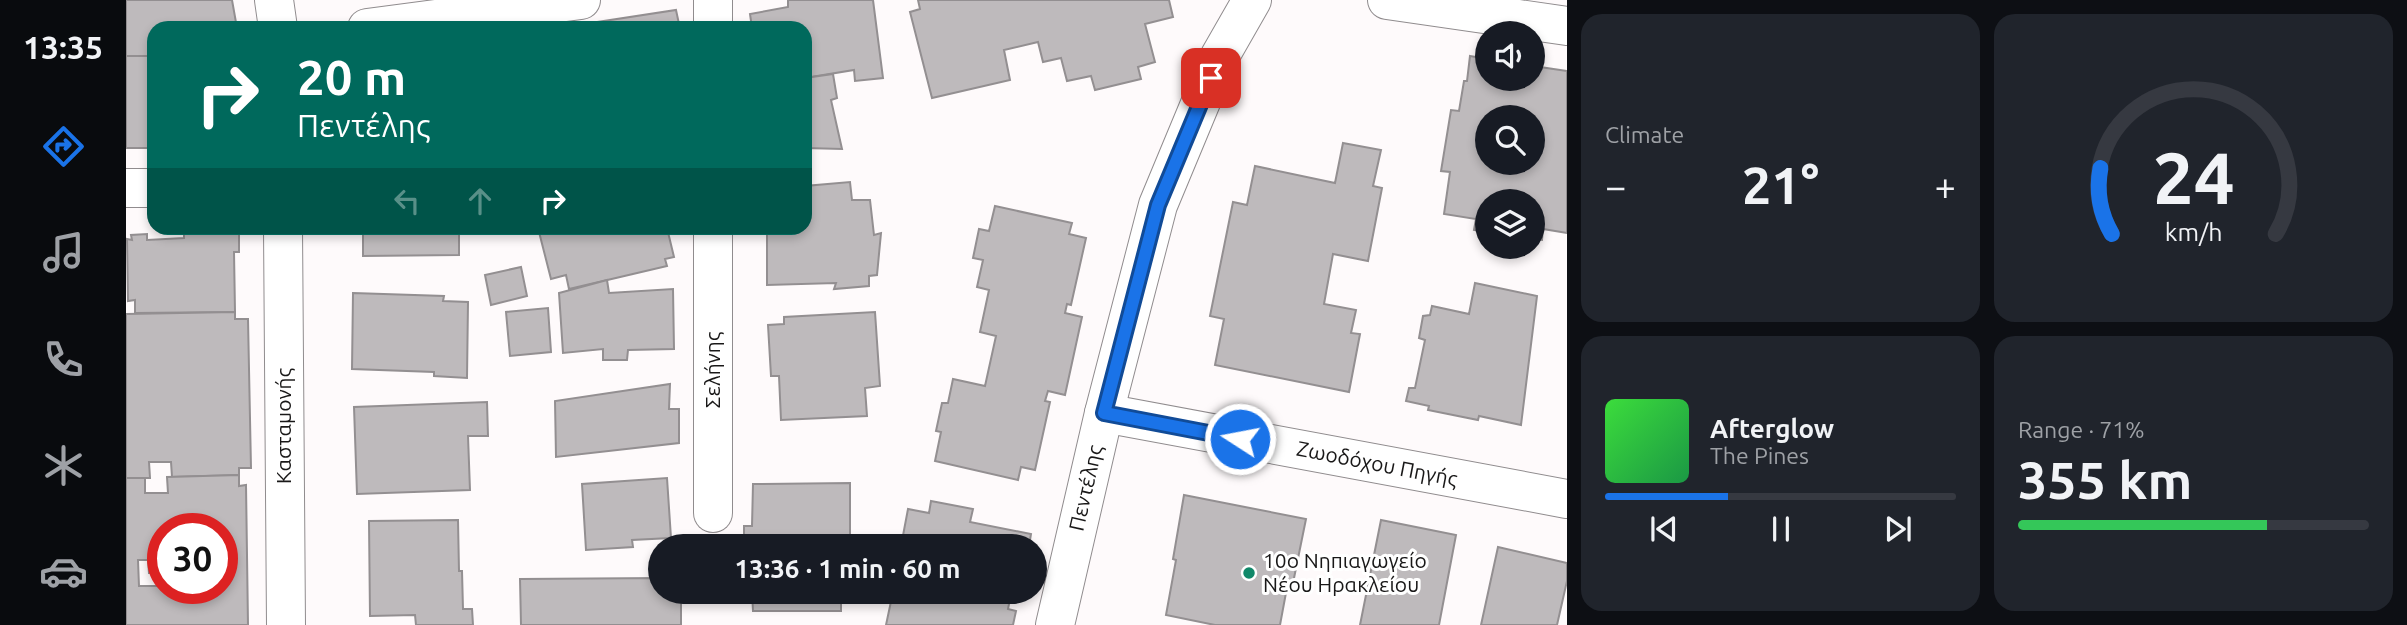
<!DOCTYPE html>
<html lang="en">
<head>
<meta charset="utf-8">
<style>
	:root { --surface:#171b24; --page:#20242c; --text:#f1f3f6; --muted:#9ea1a6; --line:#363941; --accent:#1a73e8 }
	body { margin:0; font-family:Ubuntu,sans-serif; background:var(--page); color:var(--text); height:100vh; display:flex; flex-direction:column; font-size:26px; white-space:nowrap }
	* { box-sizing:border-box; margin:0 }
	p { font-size:23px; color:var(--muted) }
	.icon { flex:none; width:38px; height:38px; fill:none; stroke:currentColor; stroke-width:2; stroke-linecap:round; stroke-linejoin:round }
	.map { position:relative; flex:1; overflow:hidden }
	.details { display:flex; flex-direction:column; gap:14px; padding:14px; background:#0d0f14; width:840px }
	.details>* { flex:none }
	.banner { position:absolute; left:21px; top:21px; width:665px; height:214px; border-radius:21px; box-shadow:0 4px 10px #0003; background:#00695c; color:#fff; overflow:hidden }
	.fabs { position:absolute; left:1349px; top:21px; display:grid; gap:14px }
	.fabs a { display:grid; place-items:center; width:70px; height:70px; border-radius:50%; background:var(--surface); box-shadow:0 4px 10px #0003; font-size:35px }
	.speed { position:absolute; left:21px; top:513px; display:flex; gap:14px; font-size:35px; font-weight:700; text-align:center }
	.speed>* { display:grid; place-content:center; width:91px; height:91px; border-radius:50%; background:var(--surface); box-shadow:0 4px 10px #0003; line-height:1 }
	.speed .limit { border:10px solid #d22; background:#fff; color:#111 }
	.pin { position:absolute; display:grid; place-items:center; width:60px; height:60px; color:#fff; margin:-30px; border-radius:14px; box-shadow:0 4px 10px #0006 }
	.me { position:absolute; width:77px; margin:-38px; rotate:281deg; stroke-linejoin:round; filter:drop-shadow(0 0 5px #0008) }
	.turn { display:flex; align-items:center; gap:24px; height:147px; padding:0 35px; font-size:32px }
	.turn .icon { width:91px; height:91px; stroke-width:2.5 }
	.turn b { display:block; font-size:49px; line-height:60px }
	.lanes { display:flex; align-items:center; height:66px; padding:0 35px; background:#0003; justify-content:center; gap:35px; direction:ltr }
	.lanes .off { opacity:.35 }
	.big { font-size:52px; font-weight:700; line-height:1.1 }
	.details .widget { flex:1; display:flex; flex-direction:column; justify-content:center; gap:10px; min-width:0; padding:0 24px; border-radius:21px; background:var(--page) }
	.details .dial { align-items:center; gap:0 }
	.dial svg { height:182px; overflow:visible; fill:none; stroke:var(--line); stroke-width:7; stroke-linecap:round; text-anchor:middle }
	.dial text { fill:var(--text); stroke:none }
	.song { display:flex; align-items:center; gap:21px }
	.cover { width:84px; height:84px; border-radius:10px; background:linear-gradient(135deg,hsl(120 70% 55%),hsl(140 70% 35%)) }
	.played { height:7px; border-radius:4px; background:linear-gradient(90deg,var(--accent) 35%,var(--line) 35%) }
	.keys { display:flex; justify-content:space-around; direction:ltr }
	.heat { display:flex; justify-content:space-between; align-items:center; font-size:38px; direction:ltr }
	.charge { height:10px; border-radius:5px; background:linear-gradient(90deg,#34c759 71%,var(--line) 0) }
	.details .tiles { flex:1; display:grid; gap:14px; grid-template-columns:repeat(2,1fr) }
	.trip { position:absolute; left:522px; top:534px; width:399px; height:70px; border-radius:35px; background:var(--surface); box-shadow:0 4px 10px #0003; font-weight:700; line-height:70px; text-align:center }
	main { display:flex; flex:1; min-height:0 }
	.tabs { display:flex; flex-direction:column; width:126px; justify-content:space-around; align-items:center; background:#090b0e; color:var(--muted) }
	.tabs .icon { width:49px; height:49px }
	.tabs .selected { color:var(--accent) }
	.tabs b { font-size:32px; color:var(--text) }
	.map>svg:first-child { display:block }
	.building { fill:#bebabc; stroke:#938f91; stroke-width:2; fill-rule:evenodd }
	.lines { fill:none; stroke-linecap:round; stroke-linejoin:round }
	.minor-casing { stroke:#908c8e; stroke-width:40 }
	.tertiary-casing { stroke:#908c8e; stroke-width:40 }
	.minor { stroke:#fff; stroke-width:38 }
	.tertiary { stroke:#fff; stroke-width:38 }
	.route-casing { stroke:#114b97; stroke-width:18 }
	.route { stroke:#1a73e8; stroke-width:12 }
	.poi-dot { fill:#108869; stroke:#fff; stroke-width:2.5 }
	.labels { text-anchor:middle; stroke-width:6; stroke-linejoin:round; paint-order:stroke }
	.street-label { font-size:21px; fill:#191818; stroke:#fff }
	.poi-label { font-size:21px; fill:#191818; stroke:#fff; text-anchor:start }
</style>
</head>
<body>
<main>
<nav class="tabs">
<b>13:35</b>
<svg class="icon selected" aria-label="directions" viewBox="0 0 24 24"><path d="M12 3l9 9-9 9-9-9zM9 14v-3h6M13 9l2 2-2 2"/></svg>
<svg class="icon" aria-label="music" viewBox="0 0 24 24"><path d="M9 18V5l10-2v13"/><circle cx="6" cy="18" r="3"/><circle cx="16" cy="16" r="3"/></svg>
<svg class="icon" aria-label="phone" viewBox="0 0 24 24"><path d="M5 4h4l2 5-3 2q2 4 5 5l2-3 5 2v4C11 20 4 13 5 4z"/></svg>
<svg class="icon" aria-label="climate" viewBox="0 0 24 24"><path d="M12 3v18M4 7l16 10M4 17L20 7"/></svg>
<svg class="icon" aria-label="car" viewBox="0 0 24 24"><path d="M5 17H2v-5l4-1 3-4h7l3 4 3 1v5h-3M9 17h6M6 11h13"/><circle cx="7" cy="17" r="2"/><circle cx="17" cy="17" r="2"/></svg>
</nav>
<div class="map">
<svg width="1441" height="625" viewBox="0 0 1441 625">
	<rect width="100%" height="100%" fill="#fefafb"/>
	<g class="building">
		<path d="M 0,0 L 106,0 L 111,28 L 28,28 L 28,56 L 0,56 Z"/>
		<path d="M 662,0 L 747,0 L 757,78 L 729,81 L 728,70 L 679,78 L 679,28 L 626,28 L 624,14 L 662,7 Z"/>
		<path d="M 792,0 L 1043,0 L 1047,17 L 1019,24 L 1029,62 L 1012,67 L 1015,79 L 969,90 L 965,76 L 941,81 L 935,58 L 917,62 L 912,42 L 878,50 L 884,80 L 806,98 L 784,12 L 794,9 Z"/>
		<path d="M 550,10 L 553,24 L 560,23 L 560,28 L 432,28 Z"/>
		<rect x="0" y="56" width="28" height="92"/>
		<path d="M 1344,56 L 1362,59 L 1362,79 L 1407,79 L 1407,66 L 1441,71 L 1441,233 L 1417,229 L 1416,240 L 1407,239 L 1407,201 L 1362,201 L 1362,232 L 1348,230 L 1350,219 L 1318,214 L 1324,172 L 1315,171 L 1325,110 L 1333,111 L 1338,81 L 1341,81 ZM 1362,117 L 1407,117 L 1407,163 L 1362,163 Z"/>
		<path d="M 707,74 L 711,98 L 705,100 L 716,149 L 679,148 L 679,78 Z"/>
		<path d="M 1217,143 L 1255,150 L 1247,186 L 1256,188 L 1242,261 L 1207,254 L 1198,304 L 1230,310 L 1225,333 L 1234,334 L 1223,392 L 1089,365 L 1098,319 L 1084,316 L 1107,202 L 1121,205 L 1129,166 L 1209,183 Z"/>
		<path d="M 724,182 L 726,200 L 744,200 L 748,235 L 755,233 L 751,275 L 743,276 L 743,286 L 708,289 L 710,283 L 641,285 L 641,228 L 679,228 L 679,186 Z"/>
		<path d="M 869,206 L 946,223 L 943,234 L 960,238 L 945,305 L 941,304 L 939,313 L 956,317 L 939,395 L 922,391 L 919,401 L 924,402 L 909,470 L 895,467 L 892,480 L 809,461 L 815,432 L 810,431 L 816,403 L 822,403 L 827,379 L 859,386 L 870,336 L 854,332 L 863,290 L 851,287 L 857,260 L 847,258 L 853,229 L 863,231 Z"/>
		<path d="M 237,228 L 333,228 L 333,255 L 237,256 Z"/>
		<path d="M 412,228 L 541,228 L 548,257 L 539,259 L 541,266 L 443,289 L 440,275 L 425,279 Z"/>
		<path d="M 113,230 L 113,252 L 108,252 L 109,312 L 9,313 L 9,300 L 2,301 L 1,239 L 6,240 L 5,235 L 21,234 L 21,240 L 58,238 L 58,231 Z"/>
		<path d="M 395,267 L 401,296 L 365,305 L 359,275 Z"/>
		<path d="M 481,280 L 483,293 L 547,289 L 548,349 L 502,350 L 501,360 L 477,360 L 477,349 L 437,353 L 433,293 Z"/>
		<path d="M 1349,283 L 1411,296 L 1395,425 L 1353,416 L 1352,420 L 1302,410 L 1303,406 L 1280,401 L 1283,388 L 1289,388 L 1299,340 L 1293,338 L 1297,316 L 1304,315 L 1306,306 L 1343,314 Z"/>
		<path d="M 227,293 L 318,296 L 317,301 L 342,302 L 341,378 L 308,376 L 308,372 L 226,369 Z"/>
		<path d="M 422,308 L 425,352 L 384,356 L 380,312 Z"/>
		<path d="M 109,312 L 109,319 L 122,319 L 125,468 L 113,468 L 113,475 L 46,477 L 45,462 L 23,462 L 24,478 L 0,478 L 0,314 Z"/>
		<path d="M 749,312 L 754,386 L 739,388 L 741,416 L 655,420 L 653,376 L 645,376 L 642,325 L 658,324 L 658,317 Z"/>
		<path d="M 544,384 L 543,409 L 553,409 L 553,443 L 430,457 L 429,401 Z"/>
		<path d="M 361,402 L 362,436 L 342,436 L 344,490 L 231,494 L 228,407 Z"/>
		<path d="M 113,475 L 113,486 L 120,485 L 122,625 L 0,625 L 0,478 L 19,478 L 19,493 L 42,493 L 41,477 ZM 37,528 L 96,528 L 96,588 L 37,588 ZM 12,560 L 22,560 L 23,573 L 32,573 L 33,586 L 13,586 Z"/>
		<path d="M 541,478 L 545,538 L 506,540 L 507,547 L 460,550 L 456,484 Z"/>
		<path d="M 724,483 L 724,546 L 618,546 L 618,526 L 626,526 L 627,484 Z"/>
		<path d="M 1058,495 L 1180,519 L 1167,583 L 1162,582 L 1154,625 L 1089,625 L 1040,615 L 1050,560 L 1047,559 Z"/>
		<path d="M 805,501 L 847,509 L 844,522 L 905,534 L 903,546 L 775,546 L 782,509 L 803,513 Z"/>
		<path d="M 332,520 L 333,571 L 336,571 L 337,609 L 346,609 L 347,625 L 290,625 L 289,615 L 244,616 L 243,521 Z"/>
		<path d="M 1255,520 L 1330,535 L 1313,625 L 1234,625 Z"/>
		<path d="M 1372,547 L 1441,563 L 1441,581 L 1431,625 L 1355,625 Z"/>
		<path d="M 534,578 L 534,592 L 555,592 L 555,625 L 395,625 L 394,579 Z"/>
		<path d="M 626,592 L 715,592 L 715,611 L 627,611 Z"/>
		<path d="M 767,592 L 894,592 L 893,595 L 885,594 L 882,609 L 890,611 L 887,625 L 760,625 Z"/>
	</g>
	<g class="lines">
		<g class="minor-casing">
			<g id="minor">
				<path d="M 1261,0 L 1441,26"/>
				<path d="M 587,28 L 587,0"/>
				<path d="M 0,188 L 28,188"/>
				<path d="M 978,413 L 1441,499"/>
				<path d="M 587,513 L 587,228"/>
				<path d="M 929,625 L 978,413 L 1032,205 L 1094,56 L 1126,0"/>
			</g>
		</g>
		<g class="tertiary-casing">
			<g id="tertiary">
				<path d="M 148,0 L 152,28"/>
				<path d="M 241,28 L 455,0"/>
				<path d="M 157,228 L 160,625"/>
			</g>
		</g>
		<use href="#minor" class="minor"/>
		<use href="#tertiary" class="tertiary"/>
	</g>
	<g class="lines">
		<g class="route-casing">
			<path id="route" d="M 1085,78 L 1032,205 L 978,413 L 1114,439"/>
		</g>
		<use href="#route" class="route"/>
	</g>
	<circle class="poi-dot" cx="1123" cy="573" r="7"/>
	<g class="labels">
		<g class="street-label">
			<text transform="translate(587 370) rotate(-90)" y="7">Σελήνης</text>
			<text transform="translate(158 426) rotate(-90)" y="7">Κασταμονής</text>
			<text transform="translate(1251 464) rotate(11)" y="7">Ζωοδόχου Πηγής</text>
			<text transform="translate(960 488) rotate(-77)" y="7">Πεντέλης</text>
		</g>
		<g class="poi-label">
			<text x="1137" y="568">10ο Νηπιαγωγείο<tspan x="1137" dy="24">Νέου Ηρακλείου</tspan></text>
		</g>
	</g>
</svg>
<div class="fabs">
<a><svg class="icon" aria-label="sound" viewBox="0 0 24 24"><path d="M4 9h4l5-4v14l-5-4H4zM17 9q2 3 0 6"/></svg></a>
<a><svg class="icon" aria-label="search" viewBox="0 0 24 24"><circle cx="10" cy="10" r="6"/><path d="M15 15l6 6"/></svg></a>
<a><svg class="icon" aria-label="layers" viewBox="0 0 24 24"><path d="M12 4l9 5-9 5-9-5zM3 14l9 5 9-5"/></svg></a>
</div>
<div class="speed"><div class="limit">30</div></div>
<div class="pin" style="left:1085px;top:78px;background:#d93025"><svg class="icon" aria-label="arrive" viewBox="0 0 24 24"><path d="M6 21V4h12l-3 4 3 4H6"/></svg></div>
<svg class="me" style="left:1114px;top:439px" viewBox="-20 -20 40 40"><circle r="17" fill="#1a73e8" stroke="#fff" stroke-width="3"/><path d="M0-11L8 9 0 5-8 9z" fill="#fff"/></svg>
<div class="trip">13:36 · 1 min · 60 m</div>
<div class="banner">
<div class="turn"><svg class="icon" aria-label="right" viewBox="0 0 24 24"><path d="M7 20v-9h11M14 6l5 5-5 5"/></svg><div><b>20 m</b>Πεντέλης</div></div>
<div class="lanes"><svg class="icon off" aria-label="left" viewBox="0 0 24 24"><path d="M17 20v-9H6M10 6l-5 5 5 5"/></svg><svg class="icon off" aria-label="ahead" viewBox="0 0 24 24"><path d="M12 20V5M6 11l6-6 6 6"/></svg><svg class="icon" aria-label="right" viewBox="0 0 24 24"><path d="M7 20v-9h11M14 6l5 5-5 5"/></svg></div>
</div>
</div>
<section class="details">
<div class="tiles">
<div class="widget"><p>Climate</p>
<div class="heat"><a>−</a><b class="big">21°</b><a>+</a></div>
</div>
<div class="widget dial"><svg viewBox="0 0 100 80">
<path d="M14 69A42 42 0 1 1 86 69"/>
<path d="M14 69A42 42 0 0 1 9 40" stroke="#1a73e8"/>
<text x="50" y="56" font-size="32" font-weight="700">24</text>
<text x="50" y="72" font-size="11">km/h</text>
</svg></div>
<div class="widget">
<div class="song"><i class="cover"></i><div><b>Afterglow</b><p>The Pines</p></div></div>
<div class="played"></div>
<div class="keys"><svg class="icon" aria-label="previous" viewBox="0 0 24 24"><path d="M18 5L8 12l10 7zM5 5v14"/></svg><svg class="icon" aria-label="pause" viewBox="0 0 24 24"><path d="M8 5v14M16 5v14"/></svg><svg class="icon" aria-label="next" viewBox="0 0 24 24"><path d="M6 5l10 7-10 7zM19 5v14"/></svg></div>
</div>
<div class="widget"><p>Range · 71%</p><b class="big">355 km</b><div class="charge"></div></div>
</div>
</section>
</main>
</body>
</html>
